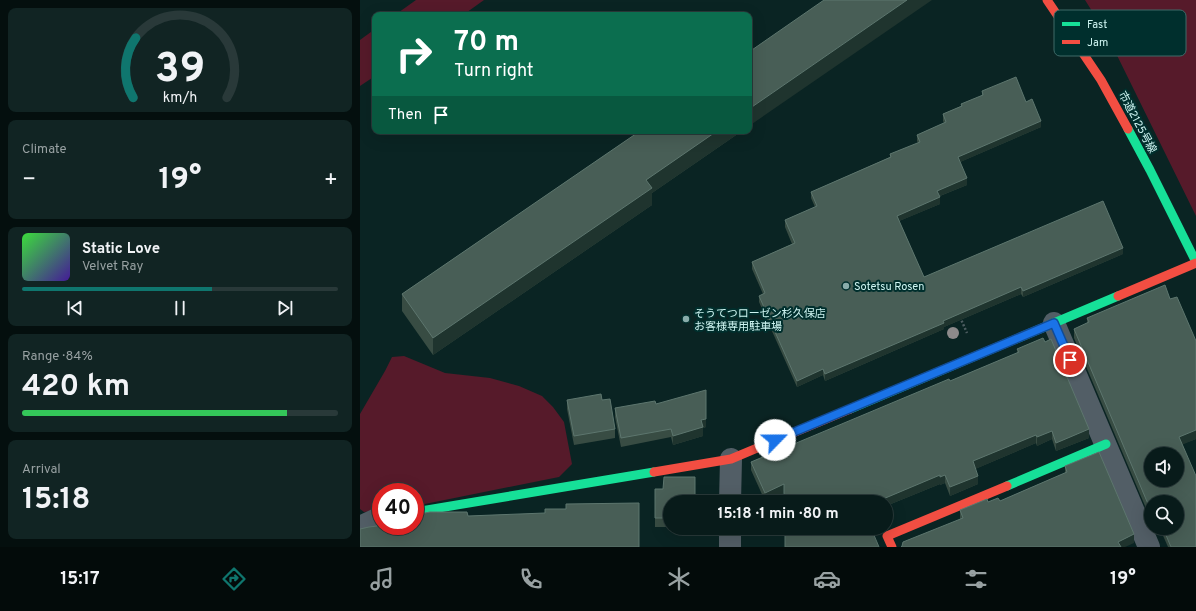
<!DOCTYPE html>
<html lang="en">
<head>
<meta charset="utf-8">
<style>
	:root { --surface:#081b1a; --page:#112423; --text:#f1f3f6; --muted:#98a1a2; --line:#293939; --accent:#0f766e }
	body { margin:0; font-family:Overpass,"Noto Sans JP",sans-serif; background:var(--page); color:var(--text); height:100vh; display:flex; flex-direction:column; font-size:15px; white-space:nowrap }
	* { box-sizing:border-box; margin:0 }
	p { font-size:13px; color:var(--muted) }
	.icon { flex:none; width:22px; height:22px; fill:none; stroke:currentColor; stroke-width:2; stroke-linecap:round; stroke-linejoin:round }
	.map { position:relative; flex:1; overflow:hidden }
	.panel { display:flex; flex-direction:column; gap:8px; padding:8px; background:#040f0e; width:360px }
	.panel>* { flex:none }
	.top-card { position:absolute; left:12px; top:12px; width:380px; height:122px; border-radius:8px; box-shadow:0 4px 16px #0002,0 0 0 1px var(--line); background:#0b6e4f; color:#fff; overflow:hidden }
	.controls { position:absolute; left:784px; top:447px; display:grid; gap:8px }
	.controls a { display:grid; place-items:center; width:40px; height:40px; border-radius:50%; background:var(--surface); box-shadow:0 4px 16px #0002,0 0 0 1px var(--line); font-size:20px }
	.speed { position:absolute; left:12px; top:483px; display:flex; gap:8px; font-size:20px; font-weight:700; text-align:center }
	.speed>* { display:grid; place-content:center; width:52px; height:52px; border-radius:50%; background:var(--surface); box-shadow:0 4px 16px #0002,0 0 0 1px var(--line); line-height:1 }
	.speed .limit { border:6px solid #d22; background:#fff; color:#111 }
	.pin { position:absolute; display:grid; place-items:center; width:34px; height:34px; color:#fff; margin:-17px; border:2px solid #fff; border-radius:50%; box-shadow:0 1px 4px #0007 }
	.me { position:absolute; width:44px; margin:-22px; rotate:67deg; stroke-linejoin:round; filter:drop-shadow(0 0 3px #0008) }
	.turn { display:flex; align-items:center; gap:14px; height:84px; padding:0 16px; font-size:18px }
	.turn .icon { width:52px; height:52px; stroke-width:2.5 }
	.turn b { display:block; font-size:28px; line-height:34px }
	.then { display:flex; align-items:center; height:38px; padding:0 16px; background:#0003; gap:8px; font-size:15px }
	.big { font-size:30px; font-weight:700; line-height:1.1 }
	.panel .widget { flex:1; display:flex; flex-direction:column; justify-content:center; gap:6px; min-width:0; padding:0 14px; border-radius:8px; background:var(--page) }
	.panel .dial { align-items:center; gap:0 }
	.dial svg { height:104px; overflow:visible; fill:none; stroke:var(--line); stroke-width:7; stroke-linecap:round; text-anchor:middle }
	.dial text { fill:var(--text); stroke:none }
	.song { display:flex; align-items:center; gap:12px }
	.cover { width:48px; height:48px; border-radius:6px; background:linear-gradient(135deg,hsl(120 70% 55%),hsl(260 70% 35%)) }
	.played { height:4px; border-radius:2px; background:linear-gradient(90deg,var(--accent) 60%,var(--line) 60%) }
	.keys { display:flex; justify-content:space-around; direction:ltr }
	.heat { display:flex; justify-content:space-between; align-items:center; font-size:22px; direction:ltr }
	.charge { height:6px; border-radius:3px; background:linear-gradient(90deg,#34c759 84%,var(--line) 0) }
	.trip { position:absolute; left:303px; top:495px; width:230px; height:40px; border-radius:20px; background:var(--surface); box-shadow:0 4px 16px #0002,0 0 0 1px var(--line); font-weight:700; line-height:40px; text-align:center }
	.dock { display:flex; height:64px; justify-content:space-around; align-items:center; background:#030b0a; color:var(--muted) }
	.dock .icon { width:28px; height:28px }
	.dock .active { color:var(--accent) }
	.dock b { font-size:18px; color:var(--text) }
	main { display:flex; flex:1; min-height:0 }
	.map>svg:first-child { display:block }
	.green { fill:#561a2a }
	.lines { fill:none; stroke-linecap:round; stroke-linejoin:round }
	.path { stroke:#4e5d61; stroke-width:2.5; stroke-dasharray:2 2; stroke-linecap:butt }
	.street { stroke:#525e66; stroke-width:22 }
	.fast { stroke:#16e098; stroke-width:9 }
	.jam { stroke:#f24e42; stroke-width:9 }
	.tree { fill:#8d8a8b }
	.wall { fill:#384c43 }
	.shaded-wall { fill:#1f342e }
	.building { fill:#485e56; stroke:#5d766e; fill-rule:evenodd }
	.route-casing { stroke:#114b97; stroke-width:10 }
	.route { stroke:#1a73e8; stroke-width:7 }
	.poi-dot { fill:#89acaa; stroke:#002f2d; stroke-width:1.5 }
	.labels { text-anchor:middle; stroke-width:4; stroke-linejoin:round; paint-order:stroke }
	.street-label { font-size:11px; fill:#cef5f2; stroke:#002f2d }
	.poi-label { font-size:11px; fill:#cef5f2; stroke:#002f2d; text-anchor:start }
	.key { fill:#002f2d; stroke:#3e6a68; stroke-width:1 }
	.key-label { font-size:11px; fill:#cef5f2 }
</style>
</head>
<body>
<main>
<section class="panel">
<div class="widget dial"><svg viewBox="0 0 100 80">
<path d="M14 69A42 42 0 1 1 86 69"/>
<path d="M14 69A42 42 0 0 1 16 23" stroke="#0f766e"/>
<text x="50" y="56" font-size="32" font-weight="700">39</text>
<text x="50" y="72" font-size="11">km/h</text>
</svg></div>
<div class="widget"><p>Climate</p>
<div class="heat"><a>−</a><b class="big">19°</b><a>+</a></div>
</div>
<div class="widget">
<div class="song"><i class="cover"></i><div><b>Static Love</b><p>Velvet Ray</p></div></div>
<div class="played"></div>
<div class="keys"><svg class="icon" aria-label="previous" viewBox="0 0 24 24"><path d="M18 5L8 12l10 7zM5 5v14"/></svg><svg class="icon" aria-label="pause" viewBox="0 0 24 24"><path d="M8 5v14M16 5v14"/></svg><svg class="icon" aria-label="next" viewBox="0 0 24 24"><path d="M6 5l10 7-10 7zM19 5v14"/></svg></div>
</div>
<div class="widget"><p>Range · 84%</p><b class="big">420 km</b><div class="charge"></div></div>
<div class="widget"><p>Arrival</p><b class="big">15:18</b></div>
</section>
<div class="map">
<svg width="836" height="547" viewBox="0 0 836 547">
	<rect width="100%" height="100%" fill="#0a2423"/>
	<g class="green">
		<path d="M 56,0 L 124,0 L 103,15 L 35,15 Z"/>
		<path d="M 725,0 L 836,0 L 836,216 L 747,35 Z"/>
		<path d="M 15,29 L 15,76 L 0,86 L 0,40 Z"/>
		<path d="M 44,356 L 85,373 L 130,378 L 159,386 L 182,396 L 193,407 L 204,422 L 212,464 L 199,477 L 55,506 L 55,492 L 21,492 L 21,510 L 4,512 L 0,509 L 0,414 L 25,371 L 32,357 Z"/>
	</g>
	<g class="lines">
		<path class="path" d="M 600,317 L 607,333"/>
		<g class="street">
			<path d="M 694,323 L 789,547"/>
			<path d="M 370,502 L 371,459"/>
			<path d="M 0,527 L 17,519 L 21,518"/>
			<path d="M 370,547 L 370,528"/>
		</g>
		<g class="fast">
			<path d="M 768,129 L 790,170 L 836,262"/>
			<path d="M 490,409 L 758,296"/>
			<path d="M 647,486 L 746,444"/>
			<path d="M 55,512 L 294,472"/>
		</g>
		<g class="jam">
			<path d="M 687,0 L 741,80 L 768,129"/>
			<path d="M 758,296 L 836,263"/>
			<path d="M 294,472 L 371,459 L 490,409"/>
			<path d="M 532,547 L 527,536 L 647,486"/>
		</g>
	</g>
	<circle class="tree" cx="593" cy="333" r="6"/>
	<g class="wall">
		<path d="M 622,91 L 666,102 L 681,127 L 600,162 L 607,185 L 580,196 L 580,204 L 539,221 L 564,277 L 763,254 L 663,297 L 661,294 L 584,327 L 584,329 L 465,381 L 463,375 L 437,387 L 399,302 L 399,296 L 403,294 L 392,269 L 392,262 L 432,244 L 425,227 L 425,220 L 455,207 L 451,198 L 451,192 L 530,157 L 530,154 L 558,143 L 557,141 L 557,135 L 584,123 L 583,121 L 583,114 L 601,106 L 601,104 L 622,96 Z"/>
		<path d="M 280,131 L 382,131 L 292,193 L 292,205 L 73,355 L 42,311 L 42,294 Z"/>
		<path d="M 810,299 L 836,341 L 836,439 L 822,444 L 836,547 L 808,547 L 801,531 L 796,533 L 795,528 L 817,528 L 791,502 L 791,520 L 714,338 L 714,329 L 727,323 L 727,318 Z"/>
		<path d="M 657,349 L 729,438 L 696,451 L 692,439 L 677,446 L 676,443 L 615,469 L 618,484 L 590,496 L 585,483 L 580,485 L 580,484 L 526,506 L 526,502 L 424,493 L 405,501 L 391,470 L 391,462 L 590,381 L 657,353 Z"/>
		<path d="M 207,400 L 242,400 L 255,429 L 255,438 L 214,445 L 207,409 Z"/>
		<path d="M 296,404 L 346,427 L 343,428 L 343,436 L 313,445 L 311,437 L 261,447 L 255,417 L 255,408 Z"/>
		<path d="M 705,466 L 774,543 L 600,519 L 600,510 L 628,502 L 640,501 L 705,473 Z"/>
		<path d="M 295,489 L 310,502 L 310,527 L 295,527 Z"/>
	</g>
	<g class="shaded-wall">
		<path d="M 547,0 L 572,0 L 389,126 L 389,109 Z"/>
		<path d="M 681,121 L 681,127 L 598,163 L 598,157 Z"/>
		<path d="M 357,131 L 382,131 L 292,193 L 292,205 L 73,355 L 73,338 L 286,180 Z"/>
		<path d="M 607,178 L 607,185 L 577,197 L 577,191 Z"/>
		<path d="M 580,197 L 580,204 L 537,222 L 537,216 Z"/>
		<path d="M 763,248 L 763,254 L 663,297 L 663,291 Z"/>
		<path d="M 661,287 L 661,294 L 584,327 L 584,329 L 465,381 L 465,374 L 583,321 Z"/>
		<path d="M 463,369 L 463,375 L 437,387 L 437,381 Z"/>
		<path d="M 346,419 L 346,427 L 343,428 L 343,436 L 313,445 L 313,436 L 341,420 Z"/>
		<path d="M 729,429 L 729,438 L 696,451 L 696,443 Z"/>
		<path d="M 836,430 L 836,439 L 819,446 L 819,437 Z"/>
		<path d="M 692,431 L 692,439 L 677,446 L 677,437 Z"/>
		<path d="M 676,435 L 676,443 L 613,470 L 613,461 Z"/>
		<path d="M 580,475 L 580,484 L 526,506 L 526,502 L 521,502 L 523,499 Z"/>
		<path d="M 585,475 L 585,483 L 580,485 L 580,477 Z"/>
		<path d="M 618,476 L 618,484 L 590,496 L 590,487 Z"/>
		<path d="M 424,484 L 424,493 L 405,501 L 405,493 Z"/>
		<path d="M 796,528 L 801,528 L 801,531 L 796,533 Z"/>
		<path d="M 774,534 L 774,543 L 765,547 L 758,547 L 758,542 Z"/>
	</g>
	<g class="building">
		<path d="M 464,0 L 547,0 L 389,109 L 389,52 Z"/>
		<path d="M 656,77 L 666,102 L 672,99 L 681,121 L 598,157 L 607,178 L 577,191 L 580,197 L 537,216 L 564,277 L 743,201 L 763,248 L 663,291 L 661,287 L 583,321 L 584,323 L 465,374 L 463,369 L 437,381 L 399,296 L 405,293 L 392,262 L 435,243 L 425,220 L 457,206 L 451,192 L 531,157 L 530,154 L 560,142 L 557,135 L 586,122 L 583,114 L 602,106 L 601,104 L 623,95 L 622,91 Z"/>
		<path d="M 280,131 L 357,131 L 286,180 L 292,188 L 73,338 L 42,294 Z"/>
		<path d="M 805,285 L 810,299 L 817,297 L 836,341 L 836,430 L 819,437 L 836,476 L 836,547 L 811,547 L 803,528 L 817,528 L 817,502 L 791,502 L 791,511 L 714,329 L 729,322 L 727,318 ZM 791,454 L 817,454 L 817,480 L 791,480 Z"/>
		<path d="M 683,338 L 685,342 L 691,339 L 729,429 L 696,443 L 692,431 L 677,437 L 676,435 L 613,461 L 618,476 L 590,487 L 585,475 L 580,477 L 580,475 L 523,499 L 524,501 L 521,502 L 424,502 L 424,484 L 405,493 L 391,462 L 589,379 L 590,381 L 659,352 L 657,349 Z"/>
		<path d="M 346,390 L 346,419 L 341,420 L 343,427 L 313,436 L 311,429 L 261,438 L 255,408 L 295,401 L 296,404 Z"/>
		<path d="M 241,394 L 242,400 L 250,399 L 255,429 L 214,436 L 207,400 Z"/>
		<path d="M 739,452 L 774,534 L 758,542 L 761,547 L 541,547 L 542,546 L 543,542 L 603,518 L 600,510 L 627,499 L 628,502 L 638,498 L 640,501 L 707,472 L 705,466 Z"/>
		<path d="M 304,477 L 335,477 L 335,502 L 310,502 L 310,518 L 295,518 L 295,489 L 303,489 Z"/>
		<path d="M 279,503 L 279,547 L 0,547 L 0,529 L 9,527 L 17,526 L 17,523 L 20,521 L 21,521 L 21,526 L 55,526 L 55,520 L 60,520 L 60,514 L 70,512 L 107,512 L 108,516 L 185,513 L 185,509 L 206,509 L 206,504 Z"/>
		<path d="M 425,528 L 511,528 L 519,547 L 425,547 Z"/>
	</g>
	<g class="lines">
		<g class="route-casing">
			<path id="route" d="M 415,440 L 694,323 L 710,360"/>
		</g>
		<use href="#route" class="route"/>
	</g>
	<g class="poi-dot">
		<circle cx="486" cy="286" r="4"/>
		<circle cx="326" cy="319" r="4"/>
	</g>
	<g class="labels">
		<g class="street-label">
			<text transform="translate(778 122) rotate(62)" y="4">市道2125号線</text>
		</g>
		<g class="poi-label">
			<text x="494" y="290">Sotetsu Rosen</text>
			<text x="334" y="317">そうてつローゼン杉久保店<tspan x="334" dy="13">お客様専用駐車場</tspan></text>
		</g>
	</g>
	<rect x="694" y="10" width="132" height="46" rx="6" class="key"/>
	<rect x="702" y="22" width="18" height="4" fill="#16e098"/>
	<rect x="702" y="40" width="18" height="4" fill="#f24e42"/>
	<g class="key-label">
		<text x="727" y="28">Fast</text>
		<text x="727" y="46">Jam</text>
	</g>
</svg>
<div class="controls">
<a><svg class="icon" aria-label="sound" viewBox="0 0 24 24"><path d="M4 9h4l5-4v14l-5-4H4zM17 9q2 3 0 6"/></svg></a>
<a><svg class="icon" aria-label="search" viewBox="0 0 24 24"><circle cx="10" cy="10" r="6"/><path d="M15 15l6 6"/></svg></a>
</div>
<div class="speed"><div class="limit">40</div></div>
<div class="pin" style="left:710px;top:360px;background:#d93025"><svg class="icon" aria-label="arrive" viewBox="0 0 24 24"><path d="M6 21V4h12l-3 4 3 4H6"/></svg></div>
<svg class="me" style="left:415px;top:440px" viewBox="-20 -20 40 40"><circle r="19" fill="#fff"/><path d="M0-13L10 11 0 6-10 11z" fill="#1a73e8"/></svg>
<div class="trip">15:18 · 1 min · 80 m</div>
<div class="top-card">
<div class="turn"><svg class="icon" aria-label="right" viewBox="0 0 24 24"><path d="M7 20v-9h11M14 6l5 5-5 5"/></svg><div><b>70 m</b>Turn right</div></div>
<div class="then">Then<svg class="icon" aria-label="arrive" viewBox="0 0 24 24"><path d="M6 21V4h12l-3 4 3 4H6"/></svg></div>
</div>
</div>
</main>
<nav class="dock">
<b>15:17</b>
<svg class="icon active" aria-label="directions" viewBox="0 0 24 24"><path d="M12 3l9 9-9 9-9-9zM9 14v-3h6M13 9l2 2-2 2"/></svg>
<svg class="icon" aria-label="music" viewBox="0 0 24 24"><path d="M9 18V5l10-2v13"/><circle cx="6" cy="18" r="3"/><circle cx="16" cy="16" r="3"/></svg>
<svg class="icon" aria-label="phone" viewBox="0 0 24 24"><path d="M5 4h4l2 5-3 2q2 4 5 5l2-3 5 2v4C11 20 4 13 5 4z"/></svg>
<svg class="icon" aria-label="climate" viewBox="0 0 24 24"><path d="M12 3v18M4 7l16 10M4 17L20 7"/></svg>
<svg class="icon" aria-label="car" viewBox="0 0 24 24"><path d="M5 17H2v-5l4-1 3-4h7l3 4 3 1v5h-3M9 17h6M6 11h13"/><circle cx="7" cy="17" r="2"/><circle cx="17" cy="17" r="2"/></svg>
<svg class="icon" aria-label="filters" viewBox="0 0 24 24"><path d="M4 7h16M4 17h16"/><circle cx="9" cy="7" r="2"/><circle cx="15" cy="17" r="2"/></svg>
<b>19°</b>
</nav>
</body>
</html>
